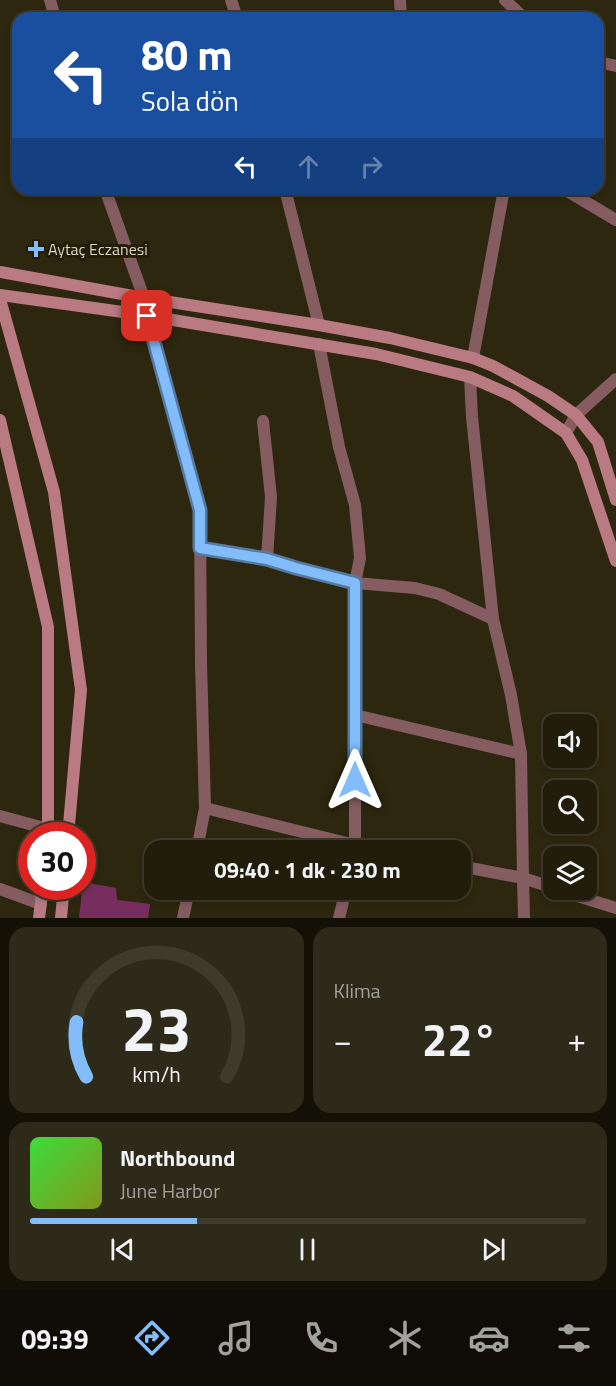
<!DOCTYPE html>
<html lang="tr">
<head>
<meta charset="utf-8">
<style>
	:root { --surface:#221d0b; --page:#2e2a19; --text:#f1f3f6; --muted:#a2a29d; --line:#3f3b2c; --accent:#82bcfa }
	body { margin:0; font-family:"Titillium Web",sans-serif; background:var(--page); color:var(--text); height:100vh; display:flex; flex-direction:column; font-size:22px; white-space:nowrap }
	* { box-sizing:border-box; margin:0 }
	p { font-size:20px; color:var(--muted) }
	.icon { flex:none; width:33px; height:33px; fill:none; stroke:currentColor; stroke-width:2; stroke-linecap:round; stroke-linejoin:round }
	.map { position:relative; height:918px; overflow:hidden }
	.side { display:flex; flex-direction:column; gap:9px; padding:9px; background:#131006; flex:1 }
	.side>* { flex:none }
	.top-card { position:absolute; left:12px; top:12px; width:592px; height:183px; border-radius:18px; box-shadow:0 3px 9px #0003,0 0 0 2px var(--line); background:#1a4fa0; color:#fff; overflow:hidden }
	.controls { position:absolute; left:543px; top:714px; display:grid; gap:12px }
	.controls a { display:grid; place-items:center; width:54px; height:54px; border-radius:12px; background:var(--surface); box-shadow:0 3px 9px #0003,0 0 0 2px var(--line); font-size:30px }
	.speed { position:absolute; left:18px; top:822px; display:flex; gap:12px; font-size:30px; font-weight:700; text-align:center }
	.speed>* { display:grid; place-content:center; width:78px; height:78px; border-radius:50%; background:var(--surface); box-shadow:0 3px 9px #0003,0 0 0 2px var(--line); line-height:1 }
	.speed .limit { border:9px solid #d22; background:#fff; color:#111 }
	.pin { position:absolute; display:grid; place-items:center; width:51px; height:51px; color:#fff; margin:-26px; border-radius:12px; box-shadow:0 3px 9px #0006 }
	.me { position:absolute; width:66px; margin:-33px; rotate:0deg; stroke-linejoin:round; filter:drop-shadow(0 0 4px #0008) }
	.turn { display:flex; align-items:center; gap:21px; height:126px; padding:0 30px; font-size:27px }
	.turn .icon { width:78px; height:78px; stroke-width:2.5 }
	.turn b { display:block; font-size:42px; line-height:51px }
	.lanes { display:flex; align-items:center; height:57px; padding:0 30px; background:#0003; justify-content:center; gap:30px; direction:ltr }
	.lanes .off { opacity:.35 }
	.big { font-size:45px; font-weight:700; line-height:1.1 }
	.side .widget { flex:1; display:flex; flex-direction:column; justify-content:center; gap:9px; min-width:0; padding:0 21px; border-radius:18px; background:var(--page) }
	.side .dial { align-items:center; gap:0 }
	.dial svg { height:156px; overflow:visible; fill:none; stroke:var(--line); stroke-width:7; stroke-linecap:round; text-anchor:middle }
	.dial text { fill:var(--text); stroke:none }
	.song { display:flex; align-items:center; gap:18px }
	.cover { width:72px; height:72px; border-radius:9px; background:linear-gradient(135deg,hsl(120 70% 55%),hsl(70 70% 35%)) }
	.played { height:6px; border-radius:3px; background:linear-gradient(90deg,var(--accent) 30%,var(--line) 30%) }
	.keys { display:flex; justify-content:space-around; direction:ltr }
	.heat { display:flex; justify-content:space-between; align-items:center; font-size:33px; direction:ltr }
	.side .tiles { flex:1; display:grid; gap:9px; grid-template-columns:1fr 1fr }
	.widget:last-child { grid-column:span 2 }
	.trip { position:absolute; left:144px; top:840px; width:327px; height:60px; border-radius:18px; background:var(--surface); box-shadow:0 3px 9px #0003,0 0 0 2px var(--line); font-weight:700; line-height:60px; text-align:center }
	.dock { display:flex; height:96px; justify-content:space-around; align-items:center; background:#0e0c04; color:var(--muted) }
	.dock .icon { width:42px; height:42px }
	.dock .current { color:var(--accent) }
	.dock b { font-size:27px; color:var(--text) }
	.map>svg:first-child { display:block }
	.building { fill:#772e5e }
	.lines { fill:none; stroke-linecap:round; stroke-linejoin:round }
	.street { stroke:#855d61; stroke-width:12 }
	.secondary { stroke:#b97a82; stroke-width:12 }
	.route-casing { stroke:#547aa2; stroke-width:15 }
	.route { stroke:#82bcfa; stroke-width:10 }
	.poi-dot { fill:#82bcfa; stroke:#241d06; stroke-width:2 }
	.labels { text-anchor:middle; stroke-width:6; stroke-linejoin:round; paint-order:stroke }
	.poi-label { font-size:16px; fill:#d8d4c6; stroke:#241d06; text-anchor:start }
</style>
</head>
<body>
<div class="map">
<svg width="616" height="918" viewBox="0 0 616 918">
	<rect width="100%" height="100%" fill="#2e270f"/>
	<path class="building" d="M 83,882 L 116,888 L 117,900 L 150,904 L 148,918 L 79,918 Z"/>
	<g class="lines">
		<g class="street">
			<path d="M 50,0 L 55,18"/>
			<path d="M 231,0 L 237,18"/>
			<path d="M 400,0 L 401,18"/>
			<path d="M 505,0 L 524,18"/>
			<path d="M 598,62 L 616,66"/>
			<path d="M 105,189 L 144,298"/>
			<path d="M 285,189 L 319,325"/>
			<path d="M 564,189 L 616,220"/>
			<path d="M 147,316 L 200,510 L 201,663 L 205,808"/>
			<path d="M 473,358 L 504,189"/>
			<path d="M 263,421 L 271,497 L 267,559"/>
			<path d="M 566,433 L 576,415 L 616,379"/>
			<path d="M 200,548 L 267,559 L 295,568 L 355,583 L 415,588 L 439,594 L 493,619"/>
			<path d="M 355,715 L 521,754"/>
			<path d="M 0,816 L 48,829"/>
			<path d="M 197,850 L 205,808 L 355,845 L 355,583 L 360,558 L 355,505 L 339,447 L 319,344"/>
			<path d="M 354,850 L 355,845 L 383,850"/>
			<path d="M 460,866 L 523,878 L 521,754 L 511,695 L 493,619 L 472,417 L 470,377"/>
			<path d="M 0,889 L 41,904"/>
			<path d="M 558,890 L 616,908"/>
			<path d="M 183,918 L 189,890"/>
			<path d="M 339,918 L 346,890"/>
			<path d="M 524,918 L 523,878 L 554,888"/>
		</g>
		<g class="secondary">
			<path d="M 0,272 L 144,298 L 319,325 L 390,338 L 473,358 L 493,366 L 548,396 L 576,415 L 598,442 L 616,500"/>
			<path d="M 0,295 L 137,314 L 376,354 L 470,377 L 513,396 L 566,433 L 582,460 L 616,561"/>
			<path d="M 0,299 L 54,492 L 81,690 L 68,836"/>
			<path d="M 0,420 L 48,627 L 48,836"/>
			<path d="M 39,918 L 43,886"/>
			<path d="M 61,918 L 64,886"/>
		</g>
	</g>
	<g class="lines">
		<g class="route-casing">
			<path id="route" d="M 147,316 L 200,510 L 200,548 L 267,559 L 296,568 L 355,583 L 355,780"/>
		</g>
		<use href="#route" class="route"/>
	</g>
	<path class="poi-dot" d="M33 240h6v6h6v6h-6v6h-6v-6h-6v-6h6z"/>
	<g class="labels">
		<g class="poi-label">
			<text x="48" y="255">Aytaç Eczanesi</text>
		</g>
	</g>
</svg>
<div class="controls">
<a><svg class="icon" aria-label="sound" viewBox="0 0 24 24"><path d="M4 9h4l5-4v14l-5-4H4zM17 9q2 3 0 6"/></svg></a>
<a><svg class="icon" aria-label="search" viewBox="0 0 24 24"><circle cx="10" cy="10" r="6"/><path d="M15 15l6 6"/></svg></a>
<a><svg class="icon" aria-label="layers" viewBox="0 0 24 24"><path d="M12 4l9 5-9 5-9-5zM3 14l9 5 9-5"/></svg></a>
</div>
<div class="speed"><div class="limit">30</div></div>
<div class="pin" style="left:147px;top:316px;background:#d93025"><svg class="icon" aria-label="arrive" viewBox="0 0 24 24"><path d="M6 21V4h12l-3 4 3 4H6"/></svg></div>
<svg class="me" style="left:355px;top:780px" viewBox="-20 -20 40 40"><path d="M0-17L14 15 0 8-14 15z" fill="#82bcfa" stroke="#fff" stroke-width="4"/></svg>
<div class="trip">09:40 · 1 dk · 230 m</div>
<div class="top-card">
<div class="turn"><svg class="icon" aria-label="left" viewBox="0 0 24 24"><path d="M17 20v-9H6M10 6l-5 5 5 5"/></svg><div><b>80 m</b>Sola dön</div></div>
<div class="lanes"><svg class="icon" aria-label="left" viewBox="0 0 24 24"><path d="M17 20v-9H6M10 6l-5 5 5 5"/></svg><svg class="icon off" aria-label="ahead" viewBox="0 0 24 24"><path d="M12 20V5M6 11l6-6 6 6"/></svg><svg class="icon off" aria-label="right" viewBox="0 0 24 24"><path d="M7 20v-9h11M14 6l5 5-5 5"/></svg></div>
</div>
</div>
<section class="side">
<div class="tiles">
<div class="widget dial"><svg viewBox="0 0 100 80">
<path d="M14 69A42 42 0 1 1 86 69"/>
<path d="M14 69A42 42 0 0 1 9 41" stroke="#82bcfa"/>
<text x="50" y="56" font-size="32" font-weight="700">23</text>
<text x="50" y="72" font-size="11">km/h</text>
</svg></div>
<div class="widget"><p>Klima</p>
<div class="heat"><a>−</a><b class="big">22°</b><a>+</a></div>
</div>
<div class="widget">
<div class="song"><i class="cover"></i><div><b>Northbound</b><p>June Harbor</p></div></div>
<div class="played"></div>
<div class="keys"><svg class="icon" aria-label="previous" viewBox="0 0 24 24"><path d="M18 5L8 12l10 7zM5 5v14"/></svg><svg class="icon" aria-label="pause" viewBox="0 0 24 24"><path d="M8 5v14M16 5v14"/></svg><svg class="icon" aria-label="next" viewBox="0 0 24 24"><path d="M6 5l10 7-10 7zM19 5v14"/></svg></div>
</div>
</div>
</section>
<nav class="dock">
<b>09:39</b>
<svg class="icon current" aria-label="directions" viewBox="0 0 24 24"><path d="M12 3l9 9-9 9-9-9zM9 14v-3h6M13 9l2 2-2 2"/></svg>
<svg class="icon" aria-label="music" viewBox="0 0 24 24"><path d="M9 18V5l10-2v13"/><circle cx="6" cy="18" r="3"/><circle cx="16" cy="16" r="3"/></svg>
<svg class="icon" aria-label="phone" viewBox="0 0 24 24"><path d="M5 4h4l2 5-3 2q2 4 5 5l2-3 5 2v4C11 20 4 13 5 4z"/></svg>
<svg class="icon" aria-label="climate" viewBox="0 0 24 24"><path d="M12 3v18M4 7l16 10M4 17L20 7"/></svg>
<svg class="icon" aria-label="car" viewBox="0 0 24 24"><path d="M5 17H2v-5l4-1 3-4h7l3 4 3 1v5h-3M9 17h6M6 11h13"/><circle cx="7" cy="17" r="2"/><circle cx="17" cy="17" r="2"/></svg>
<svg class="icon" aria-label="filters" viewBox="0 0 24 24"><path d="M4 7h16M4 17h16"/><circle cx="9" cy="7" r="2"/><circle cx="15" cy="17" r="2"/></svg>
</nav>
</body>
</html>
